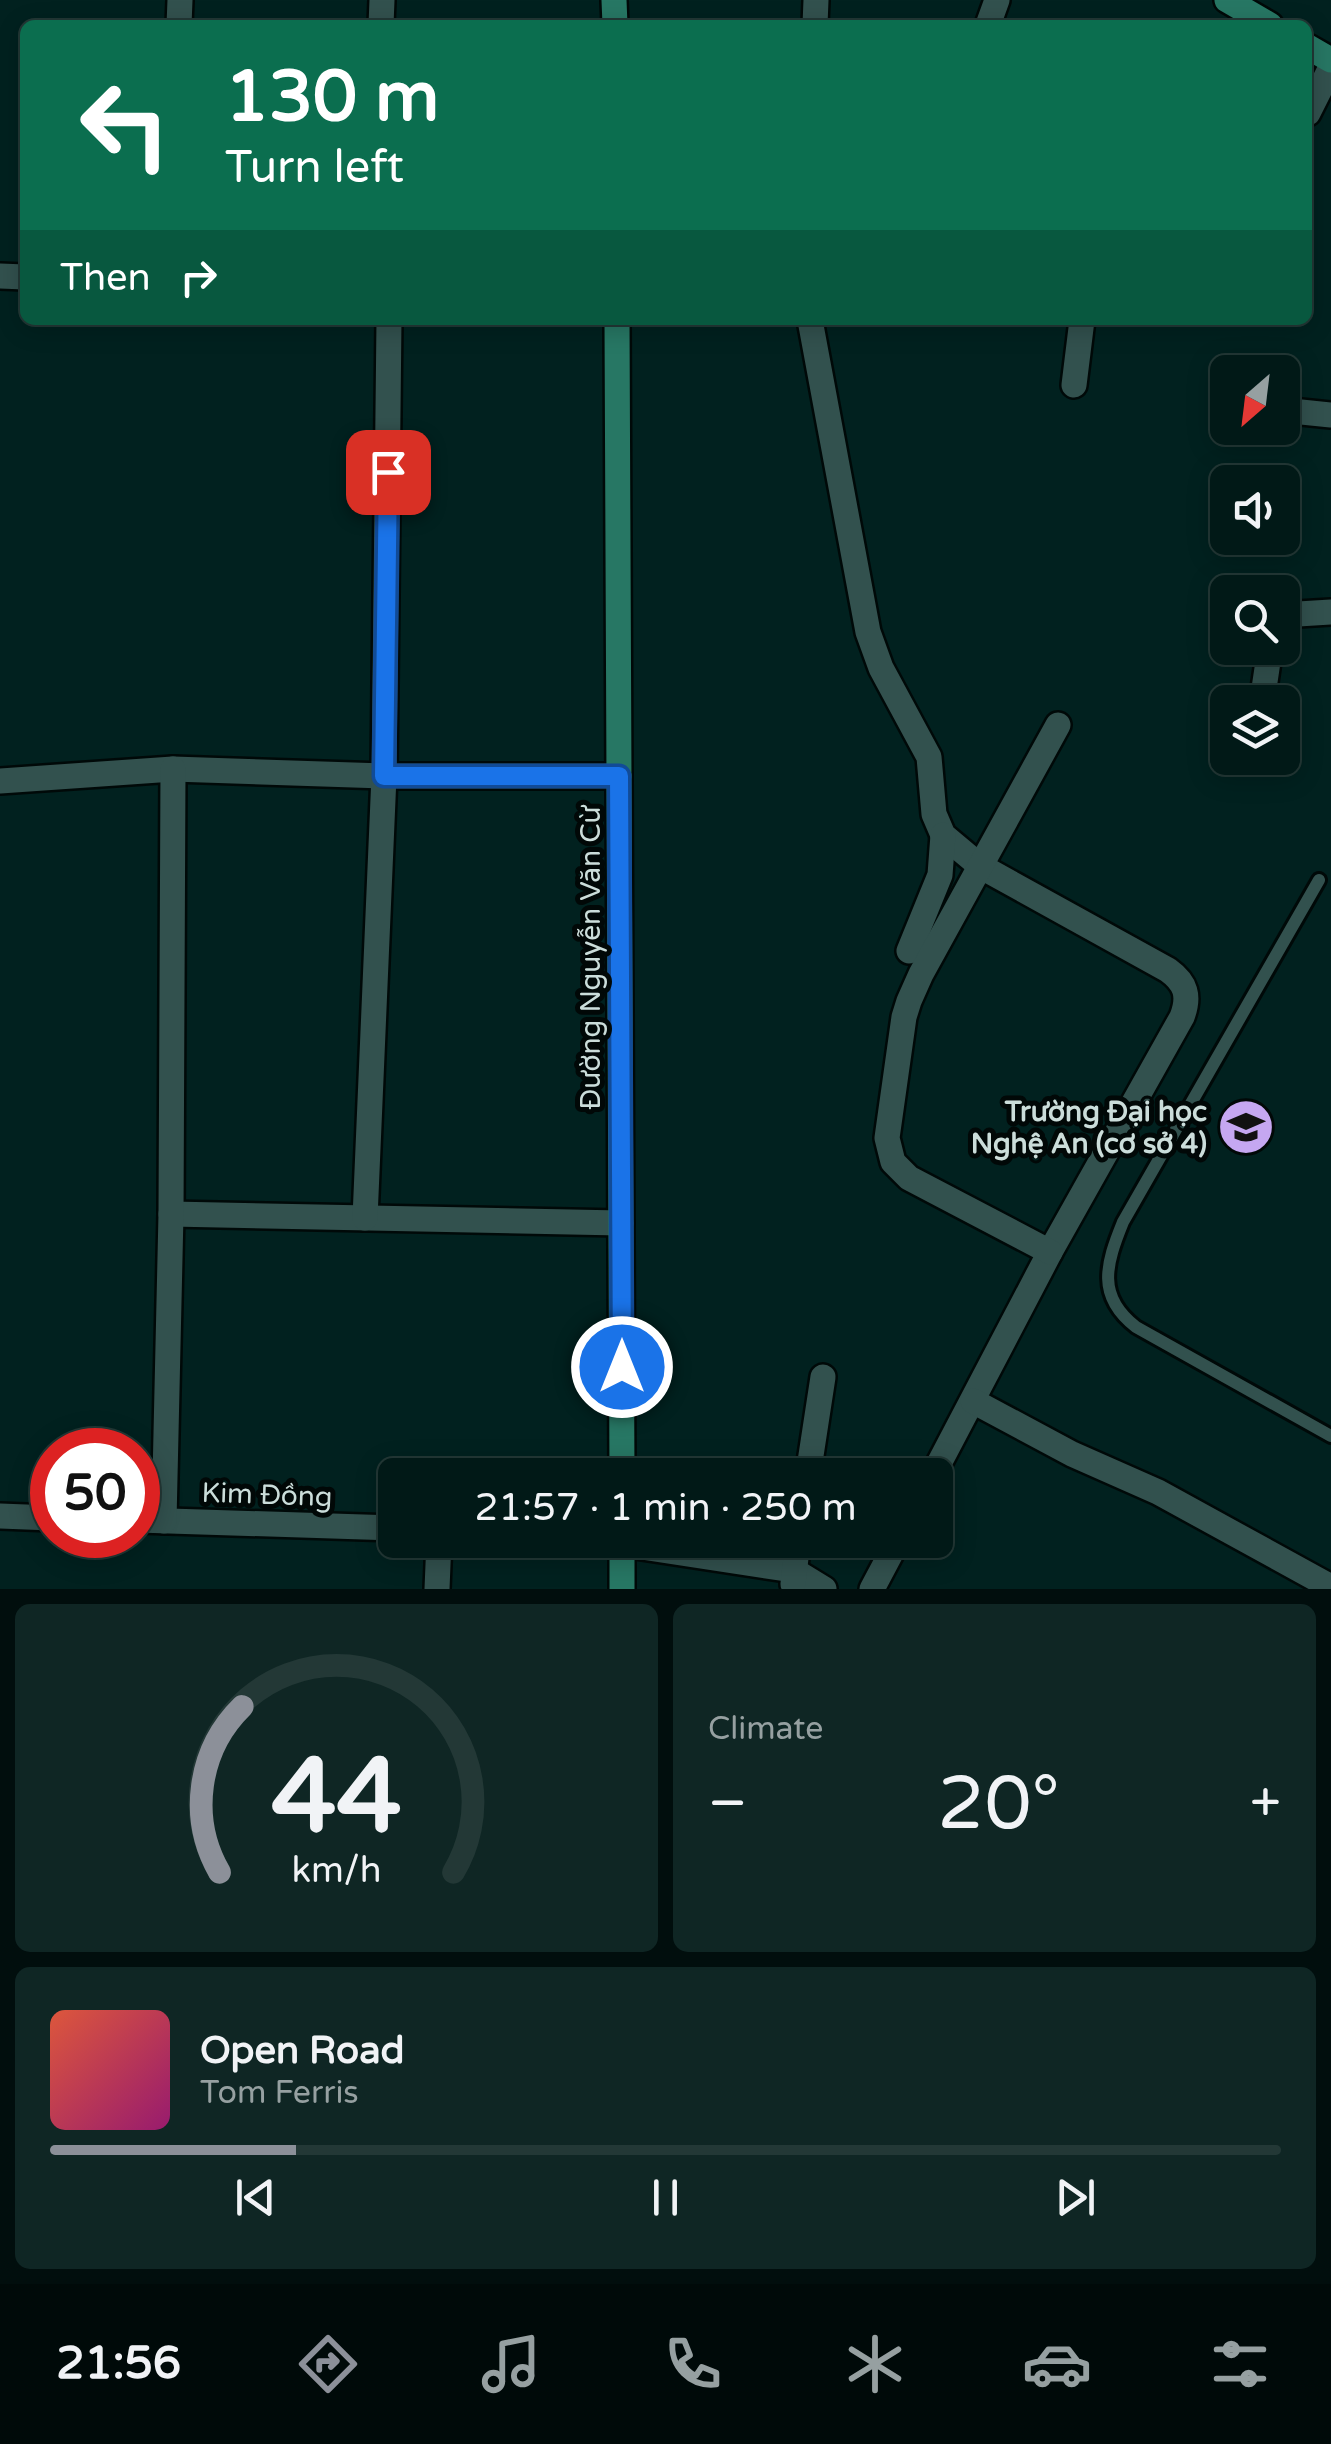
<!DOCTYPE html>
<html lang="en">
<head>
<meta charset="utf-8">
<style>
	:root { --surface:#011917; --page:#0f2624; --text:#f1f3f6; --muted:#96a0a1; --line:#233836; --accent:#8c9099 }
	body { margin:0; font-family:"Varela Round",sans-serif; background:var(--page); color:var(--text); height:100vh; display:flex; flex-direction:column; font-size:38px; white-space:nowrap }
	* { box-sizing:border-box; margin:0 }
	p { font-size:32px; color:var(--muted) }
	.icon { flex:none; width:55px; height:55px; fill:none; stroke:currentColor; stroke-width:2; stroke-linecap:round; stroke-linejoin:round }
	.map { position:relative; height:1589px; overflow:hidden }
	.drawer { display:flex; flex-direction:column; gap:15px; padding:15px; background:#010e0d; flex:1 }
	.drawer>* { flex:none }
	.guide { position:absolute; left:20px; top:20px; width:1292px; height:305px; border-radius:15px; box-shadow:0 5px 25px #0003,0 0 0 2px var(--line); background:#0b6e4f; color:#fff; overflow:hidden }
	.needle { width:65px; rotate:208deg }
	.fabs { position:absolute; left:1210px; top:355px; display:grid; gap:20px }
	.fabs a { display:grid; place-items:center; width:90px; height:90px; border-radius:15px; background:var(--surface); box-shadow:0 5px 25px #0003,0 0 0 2px var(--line); font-size:50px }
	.speed { position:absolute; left:30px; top:1428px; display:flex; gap:20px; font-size:50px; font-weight:700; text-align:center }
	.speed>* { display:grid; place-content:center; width:130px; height:130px; border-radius:50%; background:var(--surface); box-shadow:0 5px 25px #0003,0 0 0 2px var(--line); line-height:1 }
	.speed .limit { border:15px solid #d22; background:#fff; color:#111 }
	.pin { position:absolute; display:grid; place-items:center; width:85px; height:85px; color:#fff; margin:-42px; border-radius:20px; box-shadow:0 5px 15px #0006 }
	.me { position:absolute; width:110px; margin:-55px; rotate:0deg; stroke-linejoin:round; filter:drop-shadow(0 0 8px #0008) }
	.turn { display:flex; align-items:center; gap:35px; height:210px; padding:0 40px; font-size:45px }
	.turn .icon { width:130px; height:130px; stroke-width:2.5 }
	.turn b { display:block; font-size:70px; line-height:85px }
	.then { display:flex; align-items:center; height:95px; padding:0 40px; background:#0003; gap:20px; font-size:38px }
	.big { font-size:75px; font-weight:600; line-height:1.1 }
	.drawer .widget { flex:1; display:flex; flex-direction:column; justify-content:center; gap:15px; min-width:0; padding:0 35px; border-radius:15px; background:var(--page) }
	.drawer .dial { align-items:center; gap:0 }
	.dial svg { height:260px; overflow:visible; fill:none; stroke:var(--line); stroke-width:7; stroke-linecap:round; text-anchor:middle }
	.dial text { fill:var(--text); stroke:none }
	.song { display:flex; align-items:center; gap:30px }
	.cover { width:120px; height:120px; border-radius:15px; background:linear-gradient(135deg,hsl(10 70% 55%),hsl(320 70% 35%)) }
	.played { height:10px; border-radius:5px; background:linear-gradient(90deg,var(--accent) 20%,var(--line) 20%) }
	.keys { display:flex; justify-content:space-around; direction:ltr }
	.heat { display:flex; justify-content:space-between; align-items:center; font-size:55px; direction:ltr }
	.drawer .tiles { flex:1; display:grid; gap:15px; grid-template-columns:1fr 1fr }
	.widget:last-child { grid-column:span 2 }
	.trip { position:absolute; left:378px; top:1458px; width:575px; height:100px; border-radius:15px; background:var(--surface); box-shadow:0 5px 25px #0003,0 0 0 2px var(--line); font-weight:600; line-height:100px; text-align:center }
	.tab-bar { display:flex; height:160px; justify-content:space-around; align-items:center; background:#000a09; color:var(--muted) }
	.tab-bar .icon { width:70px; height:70px }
	.tab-bar .selected { color:var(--accent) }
	.tab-bar b { font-size:45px; color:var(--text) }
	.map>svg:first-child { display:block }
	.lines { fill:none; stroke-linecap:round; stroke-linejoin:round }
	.service-casing { stroke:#000908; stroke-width:18 }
	.minor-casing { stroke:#000908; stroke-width:30 }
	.secondary-casing { stroke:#000908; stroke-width:30 }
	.service { stroke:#32514e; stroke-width:12 }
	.minor { stroke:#32514e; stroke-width:25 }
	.secondary { stroke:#277764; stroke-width:25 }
	.route-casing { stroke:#114b97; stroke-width:25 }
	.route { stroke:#1a73e8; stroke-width:18 }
	.labels { text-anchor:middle; stroke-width:10; stroke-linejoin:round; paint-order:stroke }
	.street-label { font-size:28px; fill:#cbddda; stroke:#010807 }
	.poi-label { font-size:28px; font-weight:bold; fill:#cbddda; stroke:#010807; text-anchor:end }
</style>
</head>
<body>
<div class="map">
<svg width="1331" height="1589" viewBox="0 0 1331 1589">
	<rect width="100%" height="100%" fill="#01211f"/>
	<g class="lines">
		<g class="service-casing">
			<path id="service" d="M 1319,880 L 1123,1222 C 1106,1264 1096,1296 1136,1327 L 1331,1436"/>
		</g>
		<g class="minor-casing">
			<g id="minor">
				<path d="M 179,25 L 180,0"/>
				<path d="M 381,25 L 382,0"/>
				<path d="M 815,25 L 816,0"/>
				<path d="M 988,25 L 997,0"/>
				<path d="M 1308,113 L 1331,67"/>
				<path d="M 0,276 L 25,277"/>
				<path d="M 810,320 L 868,632 L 881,668 L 929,757 L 934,814 L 943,835 L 980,866 L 1168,970 C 1186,983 1190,996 1182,1017 L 1050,1252 L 933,1475"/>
				<path d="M 1074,385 L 1082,320"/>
				<path d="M 1282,410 L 1331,415"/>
				<path d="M 1282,615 L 1331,612"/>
				<path d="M 1262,702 L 1270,648"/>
				<path d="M 0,781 L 173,769 L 384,776 L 619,776"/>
				<path d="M 909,951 L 940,875 L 943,835"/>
				<path d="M 171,1214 L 621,1223"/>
				<path d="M 365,1218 L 384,776 L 389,320"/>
				<path d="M 1050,1252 L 909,1178 L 893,1162 L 887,1138 L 904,1017 L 909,1001 L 921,974 L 1058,725"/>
				<path d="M 973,1401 L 1072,1454 L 1158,1492 L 1331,1587"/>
				<path d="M 808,1475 L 823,1377"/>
				<path d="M 0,1516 L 52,1518"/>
				<path d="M 138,1520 L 395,1528"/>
				<path d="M 164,1521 L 171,1214 L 173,769"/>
				<path d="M 573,1540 L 622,1544 L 793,1570 L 824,1589"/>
				<path d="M 793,1584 L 798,1540"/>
				<path d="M 437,1589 L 439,1540"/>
				<path d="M 872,1589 L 898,1540"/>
			</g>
		</g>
		<g class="secondary-casing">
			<g id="secondary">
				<path d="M 614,0 L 615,25"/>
				<path d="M 1227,0 L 1270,25"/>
				<path d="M 1308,47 L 1331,60"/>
				<path d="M 617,320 L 622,1475"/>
				<path d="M 622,1540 L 622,1589"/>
			</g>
		</g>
		<use href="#service" class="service"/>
		<use href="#minor" class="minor"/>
		<use href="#secondary" class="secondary"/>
	</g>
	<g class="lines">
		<g class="route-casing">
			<path id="route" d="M 388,472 L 384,776 L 619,776 L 622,1367"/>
		</g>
		<use href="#route" class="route"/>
	</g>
	<defs>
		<g id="university-disc" transform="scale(2.875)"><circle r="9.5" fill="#c5a7f1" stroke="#010807"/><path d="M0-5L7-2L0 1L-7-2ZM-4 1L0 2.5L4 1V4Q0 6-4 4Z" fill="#111"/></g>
	</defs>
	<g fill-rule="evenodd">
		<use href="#university-disc" x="1246" y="1127"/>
	</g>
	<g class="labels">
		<g class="street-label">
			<text transform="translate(590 958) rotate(-90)" y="10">Đường Nguyễn Văn Cừ</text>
			<text transform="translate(267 1494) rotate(2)" y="10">Kim Đồng</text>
		</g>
		<g class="poi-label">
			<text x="1207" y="1121">Trường Đại học<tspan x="1207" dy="32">Nghệ An (cơ sở 4)</tspan></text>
		</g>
	</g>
</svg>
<div class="fabs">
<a><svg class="needle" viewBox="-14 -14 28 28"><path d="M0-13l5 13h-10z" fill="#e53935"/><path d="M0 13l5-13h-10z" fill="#96a0a1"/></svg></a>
<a><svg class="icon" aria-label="sound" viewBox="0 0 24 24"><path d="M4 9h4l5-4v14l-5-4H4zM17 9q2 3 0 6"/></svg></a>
<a><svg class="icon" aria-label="search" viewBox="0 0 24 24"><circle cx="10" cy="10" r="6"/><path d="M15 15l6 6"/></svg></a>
<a><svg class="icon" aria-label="layers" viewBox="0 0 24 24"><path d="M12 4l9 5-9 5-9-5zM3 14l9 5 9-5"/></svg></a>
</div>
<div class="speed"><div class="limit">50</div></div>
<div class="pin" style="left:388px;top:472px;background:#d93025"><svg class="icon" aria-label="arrive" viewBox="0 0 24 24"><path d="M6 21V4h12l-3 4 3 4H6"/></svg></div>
<svg class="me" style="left:622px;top:1367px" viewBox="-20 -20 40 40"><circle r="17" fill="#1a73e8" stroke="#fff" stroke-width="3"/><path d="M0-11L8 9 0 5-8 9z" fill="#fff"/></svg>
<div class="trip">21:57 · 1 min · 250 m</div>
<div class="guide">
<div class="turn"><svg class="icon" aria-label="left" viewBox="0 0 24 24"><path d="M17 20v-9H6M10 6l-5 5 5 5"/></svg><div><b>130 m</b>Turn left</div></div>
<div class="then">Then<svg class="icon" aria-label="right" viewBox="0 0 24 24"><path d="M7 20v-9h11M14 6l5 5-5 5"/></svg></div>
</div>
</div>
<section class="drawer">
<div class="tiles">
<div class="widget dial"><svg viewBox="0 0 100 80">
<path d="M14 69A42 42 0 1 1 86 69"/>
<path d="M14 69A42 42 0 0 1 21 18" stroke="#8c9099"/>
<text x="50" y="56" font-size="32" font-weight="700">44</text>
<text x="50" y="72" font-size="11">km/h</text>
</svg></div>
<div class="widget"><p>Climate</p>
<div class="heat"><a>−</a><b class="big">20°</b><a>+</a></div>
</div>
<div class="widget">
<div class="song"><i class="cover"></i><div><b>Open Road</b><p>Tom Ferris</p></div></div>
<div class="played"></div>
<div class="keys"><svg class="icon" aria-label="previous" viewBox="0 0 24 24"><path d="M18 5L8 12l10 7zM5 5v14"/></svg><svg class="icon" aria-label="pause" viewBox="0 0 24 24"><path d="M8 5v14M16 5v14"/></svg><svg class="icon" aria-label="next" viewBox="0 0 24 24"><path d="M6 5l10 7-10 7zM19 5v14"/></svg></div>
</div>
</div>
</section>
<nav class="tab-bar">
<b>21:56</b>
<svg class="icon selected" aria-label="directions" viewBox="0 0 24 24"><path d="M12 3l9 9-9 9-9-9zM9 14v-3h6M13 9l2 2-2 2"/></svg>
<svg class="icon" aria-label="music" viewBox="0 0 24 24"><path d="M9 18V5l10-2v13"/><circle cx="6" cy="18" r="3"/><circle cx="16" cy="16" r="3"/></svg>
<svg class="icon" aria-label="phone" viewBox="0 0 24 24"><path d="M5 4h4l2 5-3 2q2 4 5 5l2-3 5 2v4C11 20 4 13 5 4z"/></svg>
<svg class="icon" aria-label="climate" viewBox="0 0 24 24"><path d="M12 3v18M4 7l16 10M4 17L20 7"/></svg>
<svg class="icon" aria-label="car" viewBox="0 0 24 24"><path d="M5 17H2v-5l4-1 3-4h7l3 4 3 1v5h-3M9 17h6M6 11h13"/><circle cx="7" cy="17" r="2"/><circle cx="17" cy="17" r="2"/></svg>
<svg class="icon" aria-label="filters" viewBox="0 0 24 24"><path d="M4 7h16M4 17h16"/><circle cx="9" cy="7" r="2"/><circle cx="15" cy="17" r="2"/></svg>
</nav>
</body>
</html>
